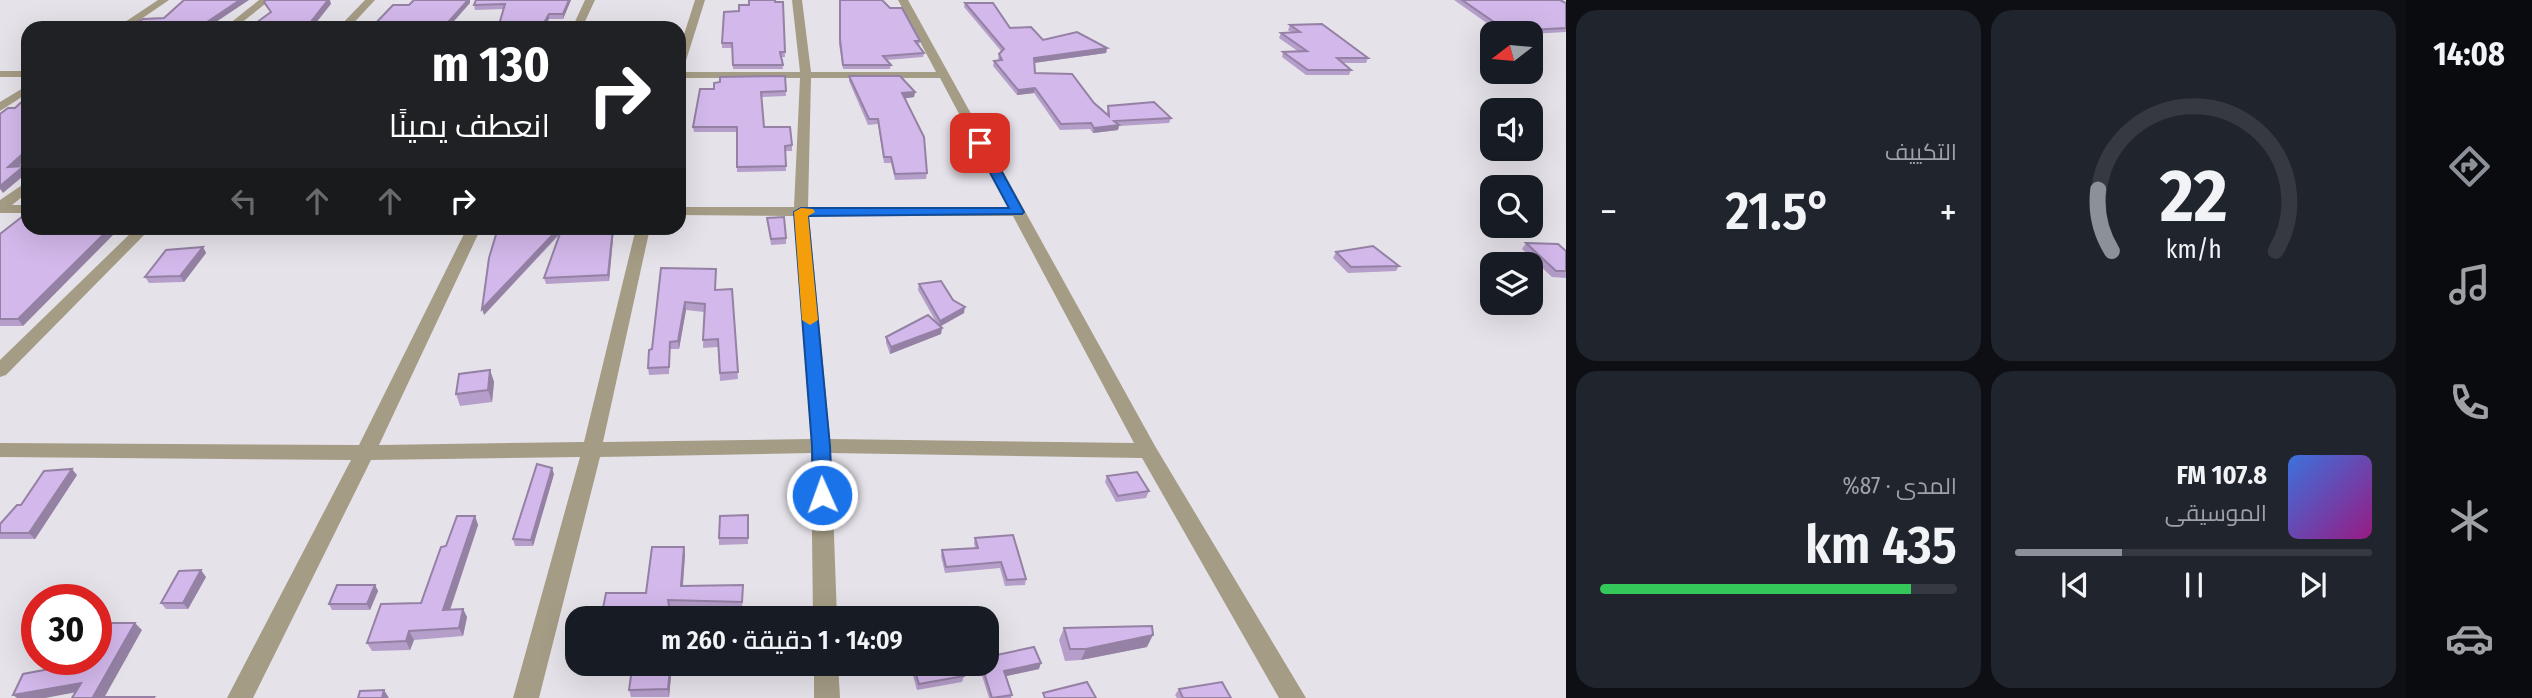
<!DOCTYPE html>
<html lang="ar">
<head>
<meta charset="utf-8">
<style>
	:root { --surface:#171b24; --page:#20242c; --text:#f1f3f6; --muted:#9ea1a6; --line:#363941; --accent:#8c9099 }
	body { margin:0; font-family:"Fira Sans Condensed",Cairo,sans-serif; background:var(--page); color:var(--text); direction:rtl; height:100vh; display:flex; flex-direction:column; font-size:26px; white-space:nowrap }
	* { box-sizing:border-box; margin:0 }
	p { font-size:23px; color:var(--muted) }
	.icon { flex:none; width:38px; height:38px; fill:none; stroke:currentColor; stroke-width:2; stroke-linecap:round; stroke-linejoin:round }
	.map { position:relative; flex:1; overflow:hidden; direction:ltr }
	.panel { display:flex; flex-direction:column; gap:10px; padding:10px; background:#0d0f14; width:840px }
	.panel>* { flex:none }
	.banner { position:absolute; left:21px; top:21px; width:665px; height:214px; border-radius:21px; box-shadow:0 7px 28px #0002; direction:rtl; background:#202124; color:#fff; overflow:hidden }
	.needle { width:46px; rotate:254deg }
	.buttons { position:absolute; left:1480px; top:21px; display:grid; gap:14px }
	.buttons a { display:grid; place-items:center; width:63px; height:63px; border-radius:14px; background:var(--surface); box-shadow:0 7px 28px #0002; font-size:35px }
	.speed { position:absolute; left:21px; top:584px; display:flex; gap:14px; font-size:35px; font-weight:700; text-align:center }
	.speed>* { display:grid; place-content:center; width:91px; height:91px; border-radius:50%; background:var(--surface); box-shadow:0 7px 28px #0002; line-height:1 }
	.speed .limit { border:10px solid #d22; background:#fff; color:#111 }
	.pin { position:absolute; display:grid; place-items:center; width:60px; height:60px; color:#fff; margin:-30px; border-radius:14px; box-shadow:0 4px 10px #0006 }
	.me { position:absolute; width:77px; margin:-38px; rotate:358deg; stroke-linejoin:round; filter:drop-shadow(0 0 5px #0008) }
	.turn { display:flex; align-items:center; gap:24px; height:147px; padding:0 21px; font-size:32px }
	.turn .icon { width:91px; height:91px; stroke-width:2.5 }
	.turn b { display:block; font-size:49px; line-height:60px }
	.lanes { display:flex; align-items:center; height:66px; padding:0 21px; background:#0003; justify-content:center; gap:35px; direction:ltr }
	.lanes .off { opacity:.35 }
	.big { font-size:52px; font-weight:600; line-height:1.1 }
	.panel .tile { flex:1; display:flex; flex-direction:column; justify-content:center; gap:10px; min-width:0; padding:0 24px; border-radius:21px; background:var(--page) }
	.panel .dial { align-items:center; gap:0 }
	.dial svg { height:182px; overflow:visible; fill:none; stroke:var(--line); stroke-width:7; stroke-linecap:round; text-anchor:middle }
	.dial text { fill:var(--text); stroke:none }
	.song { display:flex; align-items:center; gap:21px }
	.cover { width:84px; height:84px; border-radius:10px; background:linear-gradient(135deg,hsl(220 70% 55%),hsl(310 70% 35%)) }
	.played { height:7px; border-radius:4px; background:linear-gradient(90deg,var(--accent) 30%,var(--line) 30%) }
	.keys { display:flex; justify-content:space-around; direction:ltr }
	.heat { display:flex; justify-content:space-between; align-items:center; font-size:38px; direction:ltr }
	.charge { height:10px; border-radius:5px; background:linear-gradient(90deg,#34c759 87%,var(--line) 0) }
	.panel .tiles { flex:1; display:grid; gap:10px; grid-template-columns:repeat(2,1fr) }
	.trip { position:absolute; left:565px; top:606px; width:434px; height:70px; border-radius:21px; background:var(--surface); box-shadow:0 7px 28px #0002; font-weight:600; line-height:70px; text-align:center; direction:rtl }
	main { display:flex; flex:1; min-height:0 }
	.menu { display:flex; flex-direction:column; width:126px; justify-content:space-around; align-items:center; background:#090b0e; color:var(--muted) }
	.menu .icon { width:49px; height:49px }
	.menu .selected { color:var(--accent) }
	.menu b { font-size:32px; color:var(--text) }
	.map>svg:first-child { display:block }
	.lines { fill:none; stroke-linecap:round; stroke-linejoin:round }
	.minor { fill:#a59c85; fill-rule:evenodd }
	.wall { fill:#b59eca }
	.shaded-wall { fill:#9481a4 }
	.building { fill:#d3b8eb; stroke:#9481a4; stroke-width:2 }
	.route { fill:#1a73e8; stroke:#114b97; stroke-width:2 }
	.slow { fill:#f59e0b }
</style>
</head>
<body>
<main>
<nav class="menu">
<b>14:08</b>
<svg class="icon selected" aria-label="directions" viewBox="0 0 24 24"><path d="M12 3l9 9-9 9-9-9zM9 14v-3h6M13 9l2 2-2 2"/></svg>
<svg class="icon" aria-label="music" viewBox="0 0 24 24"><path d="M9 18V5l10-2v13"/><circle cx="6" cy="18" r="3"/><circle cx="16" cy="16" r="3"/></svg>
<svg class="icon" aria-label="phone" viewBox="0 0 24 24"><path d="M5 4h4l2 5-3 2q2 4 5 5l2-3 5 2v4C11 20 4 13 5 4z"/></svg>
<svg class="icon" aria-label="climate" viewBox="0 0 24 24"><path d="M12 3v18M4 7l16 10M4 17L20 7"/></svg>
<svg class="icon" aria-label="car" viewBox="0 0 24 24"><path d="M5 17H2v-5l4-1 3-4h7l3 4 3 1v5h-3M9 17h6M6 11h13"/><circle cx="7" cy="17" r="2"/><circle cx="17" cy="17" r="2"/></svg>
</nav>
<section class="panel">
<div class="tiles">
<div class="tile dial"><svg viewBox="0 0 100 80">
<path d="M14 69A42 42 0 1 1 86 69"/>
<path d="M14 69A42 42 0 0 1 8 42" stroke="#8c9099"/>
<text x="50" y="56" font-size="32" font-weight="700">22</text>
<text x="50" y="72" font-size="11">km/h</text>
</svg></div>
<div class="tile"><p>التكييف</p>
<div class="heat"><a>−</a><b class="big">21.5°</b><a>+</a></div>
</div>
<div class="tile">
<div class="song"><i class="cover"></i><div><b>107.8 FM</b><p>الموسيقى</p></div></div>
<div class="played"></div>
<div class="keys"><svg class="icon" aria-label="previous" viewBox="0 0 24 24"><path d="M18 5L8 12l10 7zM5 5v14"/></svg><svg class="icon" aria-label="pause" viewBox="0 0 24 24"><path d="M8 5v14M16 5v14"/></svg><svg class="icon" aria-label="next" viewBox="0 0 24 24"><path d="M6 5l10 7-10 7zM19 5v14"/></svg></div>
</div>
<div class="tile"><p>المدى · 87%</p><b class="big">435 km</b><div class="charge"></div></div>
</div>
</section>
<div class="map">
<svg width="1566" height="698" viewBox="0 0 1566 698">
	<rect width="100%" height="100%" fill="#e6e2ea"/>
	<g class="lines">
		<g class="minor">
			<path d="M 158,0 L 169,0 L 128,28 L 116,28 Z"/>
			<path d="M 259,0 L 270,0 L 235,28 L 224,28 Z"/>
			<path d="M 365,0 L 375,0 L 349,28 L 338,28 Z"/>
			<path d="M 585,0 L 595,0 L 582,28 L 572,28 Z"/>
			<path d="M 695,0 L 705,0 L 684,67 L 679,70 L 679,50 Z"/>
			<path d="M 792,0 L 802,0 L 811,72 L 936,72 L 898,0 L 908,0 L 1155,446 L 1306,698 L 1279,698 L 1142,458 L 831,453 L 837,618 L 813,618 L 811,453 L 600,457 L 539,698 L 513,698 L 580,457 L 371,460 L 253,698 L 227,698 L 351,460 L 0,457 L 0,443 L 359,445 L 467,228 L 481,228 L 379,445 L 584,442 L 636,228 L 650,228 L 603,442 L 811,439 L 794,216 L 679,215 L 679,207 L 794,207 L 800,78 L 679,78 L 679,72 L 800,72 ZM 811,78 L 940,78 L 1009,208 L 808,207 ZM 809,216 L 1013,216 L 1134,443 L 830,439 Z"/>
			<rect x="0" y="71" width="28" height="6"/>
			<path d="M 28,85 L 28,93 L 0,111 L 0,102 Z"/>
			<path d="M 28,181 L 28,192 L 12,205 L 28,205 L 28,213 L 0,213 L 0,200 Z"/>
			<path d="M 136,228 L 151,228 L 6,375 L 0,377 L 0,360 Z"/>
			<path d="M 814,663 L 838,663 L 840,698 L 814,698 Z"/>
		</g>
	</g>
	<g class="wall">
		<path d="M 571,0 L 563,19 L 549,19 L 544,28 L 498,28 L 504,9 L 475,10 L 474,5 Z"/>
		<path d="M 840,0 L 920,41 L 919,45 L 924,53 L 923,57 L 887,60 L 891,65 L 890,69 L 843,69 L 839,44 Z"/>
		<path d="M 1454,0 L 1560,0 L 1566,3 L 1566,32 L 1531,34 L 1531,33 L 1501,33 Z"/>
		<path d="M 775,2 L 783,2 L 785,57 L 781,57 L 783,69 L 733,69 L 732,48 L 722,48 L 722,43 L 739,11 Z"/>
		<path d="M 965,3 L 1010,28 L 1043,40 L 1107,48 L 1106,53 L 1034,63 L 1035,73 L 1094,103 L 1107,115 L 1108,106 L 1171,118 L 1169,123 L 1119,126 L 1118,130 L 1093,133 L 1090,129 L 1060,130 L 1034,93 L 1017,95 L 993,66 L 994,61 L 999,60 L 998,59 L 999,54 L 1001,51 L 964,7 Z"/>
		<path d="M 1290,25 L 1368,58 L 1366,63 L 1343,63 L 1351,70 L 1349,75 L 1306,75 L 1282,57 L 1283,52 L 1299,52 L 1279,38 L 1281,33 L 1292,33 L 1288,30 Z"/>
		<path d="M 785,76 L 786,96 L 761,97 L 764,127 L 792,145 L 792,151 L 785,151 L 786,171 L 737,172 L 737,132 L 694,132 L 693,127 L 714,89 Z"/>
		<path d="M 849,76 L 915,92 L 914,97 L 905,98 L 927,173 L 926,179 L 895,180 L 891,163 L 884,163 L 878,124 L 868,125 L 849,81 Z"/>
		<path d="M 767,218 L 786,238 L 786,244 L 771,245 Z"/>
		<path d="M 559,228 L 560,233 L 562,228 L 614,228 L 609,281 L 546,284 L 544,278 L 560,234 L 484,315 Z"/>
		<path d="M 0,234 L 23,326 L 0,326 Z"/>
		<path d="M 1526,243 L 1566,251 L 1566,278 L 1552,277 L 1522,249 Z"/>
		<path d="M 203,247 L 206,253 L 184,282 L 149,283 L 145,277 Z"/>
		<path d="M 1336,252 L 1399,266 L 1396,271 L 1348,273 L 1333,258 Z"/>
		<path d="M 661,268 L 716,276 L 716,290 L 732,289 L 738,379 L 720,381 L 718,347 L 703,348 L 704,312 L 686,310 L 679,349 L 670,349 L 669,374 L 649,375 L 648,368 L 652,349 Z"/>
		<path d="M 919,284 L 953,300 L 964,313 L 941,326 L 942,328 L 941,334 L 890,354 L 886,343 L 886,337 L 936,322 L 918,290 Z"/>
		<path d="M 490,370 L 494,382 L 492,402 L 460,406 L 456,394 Z"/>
		<path d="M 554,474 L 533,546 L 515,546 L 513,539 Z"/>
		<path d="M 77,475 L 35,539 L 0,539 L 0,524 L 21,505 Z"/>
		<path d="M 1107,476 L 1149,491 L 1146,498 L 1116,502 L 1105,482 Z"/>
		<path d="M 748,515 L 748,544 L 719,545 L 719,538 Z"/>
		<path d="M 475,516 L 478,525 L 450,610 L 463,609 L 467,617 L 463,636 L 414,640 L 410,650 L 372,651 L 367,643 L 421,603 L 446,546 Z"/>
		<path d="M 975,538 L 1026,579 L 1025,585 L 1005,586 L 1000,568 L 945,573 L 941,556 L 942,550 L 975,548 L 974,544 Z"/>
		<path d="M 684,547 L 685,555 L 683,586 L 743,593 L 742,610 L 670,608 L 671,618 L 603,618 L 602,613 L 646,593 Z"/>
		<path d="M 206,577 L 188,609 L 166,609 L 161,603 Z"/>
		<path d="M 375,585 L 378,591 L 370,610 L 332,610 L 329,604 Z"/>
		<path d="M 1064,628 L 1147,647 L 1081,660 L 1065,661 L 1059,640 Z"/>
		<path d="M 912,663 L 964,676 L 962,682 L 917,690 L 911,669 Z"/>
		<path d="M 978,663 L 987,663 L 1039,669 L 1006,676 L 1012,695 L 1011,698 L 989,698 Z"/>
		<path d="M 637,669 L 670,669 L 671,676 L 669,697 L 631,697 L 629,690 Z"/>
		<path d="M 1179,689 L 1231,698 L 1177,698 L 1175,695 Z"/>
	</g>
	<g class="shaded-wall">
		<path d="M 240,0 L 249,0 L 207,28 L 198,28 Z"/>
		<path d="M 324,0 L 330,0 L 331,4 L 312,28 L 306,28 Z"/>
		<path d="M 468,0 L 470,0 L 470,3 L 448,28 L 443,28 Z"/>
		<path d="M 569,0 L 571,0 L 563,19 L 563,14 Z"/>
		<path d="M 549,14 L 549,19 L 544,28 L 541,28 Z"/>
		<path d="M 1107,48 L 1106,53 L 1033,63 L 1034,58 Z"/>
		<path d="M 1035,88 L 1034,93 L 1017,95 L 1018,90 Z"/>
		<path d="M 915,92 L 914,97 L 902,99 L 902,93 Z"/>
		<path d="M 1119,125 L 1118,130 L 1093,133 L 1094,128 Z"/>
		<path d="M 28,149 L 28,158 L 12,172 L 8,167 Z"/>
		<path d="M 24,166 L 28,172 L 3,193 L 0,189 L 0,186 Z"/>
		<path d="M 110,228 L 120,228 L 23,326 L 18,319 Z"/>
		<path d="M 559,228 L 560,233 L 484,315 L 482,309 Z"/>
		<path d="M 613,228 L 614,228 L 609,281 L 608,275 Z"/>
		<path d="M 203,247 L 206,253 L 184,282 L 180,276 Z"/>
		<path d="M 685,302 L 686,310 L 679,349 L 678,341 Z"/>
		<path d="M 965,307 L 964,313 L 939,327 L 940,321 Z"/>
		<path d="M 942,328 L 941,334 L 890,354 L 891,347 Z"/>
		<path d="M 490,370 L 494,382 L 492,402 L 488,390 Z"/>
		<path d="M 552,468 L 554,474 L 533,546 L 531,540 Z"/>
		<path d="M 72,469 L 77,475 L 35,539 L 29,533 Z"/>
		<path d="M 475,516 L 478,525 L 447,619 L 443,610 Z"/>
		<path d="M 684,547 L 685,555 L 682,594 L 681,586 Z"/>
		<path d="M 201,570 L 206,577 L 188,609 L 183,603 Z"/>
		<path d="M 375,585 L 378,591 L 370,610 L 367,604 Z"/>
		<path d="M 463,609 L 467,617 L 463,636 L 459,628 Z"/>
		<path d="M 135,623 L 142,630 L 104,698 L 93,697 Z"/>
		<path d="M 409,631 L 414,640 L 410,650 L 406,641 Z"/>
		<path d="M 1153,635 L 1147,647 L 1081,660 L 1086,649 Z"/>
		<path d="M 1041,663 L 1039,669 L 1002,677 L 1004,671 Z"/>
		<path d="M 670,669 L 671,676 L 669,697 L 668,689 Z"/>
		<path d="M 81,683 L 88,690 L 45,698 L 17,698 L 13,695 Z"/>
		<path d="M 384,690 L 389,698 L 382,698 Z"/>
	</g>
	<g class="building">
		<path d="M 184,0 L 240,0 L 198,28 L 128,28 L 143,19 L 164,18 Z"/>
		<path d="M 266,0 L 328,0 L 306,28 L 249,28 L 271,12 L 264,2 Z"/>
		<path d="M 414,0 L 468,0 L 443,28 L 371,28 L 393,5 L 409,5 Z"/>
		<path d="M 476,0 L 569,0 L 563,14 L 549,14 L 541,28 L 498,28 L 505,4 L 474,5 Z"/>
		<path d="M 749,0 L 775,0 L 775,2 L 783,2 L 785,52 L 780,52 L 783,65 L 733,65 L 732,43 L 722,43 L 724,12 L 739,11 L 739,5 L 749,5 Z"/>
		<path d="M 840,0 L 882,0 L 890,8 L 902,8 L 920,41 L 915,41 L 924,53 L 883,56 L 891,65 L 843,65 L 840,39 Z"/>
		<path d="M 1462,0 L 1560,0 L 1566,3 L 1566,28 L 1507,31 Z"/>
		<path d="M 965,3 L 993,3 L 1010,28 L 1031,27 L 1043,40 L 1077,32 L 1107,48 L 1034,58 L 1035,73 L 1072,74 L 1094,103 L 1109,116 L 1108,106 L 1154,102 L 1171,118 L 1114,121 L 1119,125 L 1094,128 L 1091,123 L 1061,124 L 1035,88 L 1018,90 L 994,61 L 1002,60 L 999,54 L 1004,49 Z"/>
		<path d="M 1322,24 L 1368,58 L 1337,58 L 1351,70 L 1308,70 L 1283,52 L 1307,51 L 1281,33 L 1300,32 L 1290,25 Z"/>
		<path d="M 785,76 L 786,91 L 761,92 L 764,127 L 790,127 L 792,145 L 785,146 L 786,166 L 737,167 L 737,127 L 693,127 L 700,89 L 714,89 L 714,83 L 720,82 L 720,77 Z"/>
		<path d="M 849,76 L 900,76 L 915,92 L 902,93 L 924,137 L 927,173 L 895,174 L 891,157 L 884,157 L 878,119 L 869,119 Z"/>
		<path d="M 28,96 L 28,149 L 8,167 L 24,166 L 0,186 L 0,114 L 8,108 L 15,108 Z"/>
		<path d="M 28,212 L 28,228 L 110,228 L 18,319 L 0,319 L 0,234 Z"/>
		<path d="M 784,217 L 786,238 L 771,239 L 767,218 Z"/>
		<path d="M 498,228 L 559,228 L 482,309 L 489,258 Z"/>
		<path d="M 562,228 L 613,228 L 608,275 L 544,278 Z"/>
		<path d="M 1526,243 L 1558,244 L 1566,251 L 1566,271 L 1556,271 Z"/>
		<path d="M 1373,246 L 1399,266 L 1351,267 L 1336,252 Z"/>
		<path d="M 203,247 L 180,276 L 145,277 L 166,250 Z"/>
		<path d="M 661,268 L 716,269 L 715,290 L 732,289 L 738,372 L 720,373 L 718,339 L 703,340 L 705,304 L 685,302 L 678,341 L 670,342 L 669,367 L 648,368 L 649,350 L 652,349 Z"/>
		<path d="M 941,281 L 953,300 L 965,307 L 940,321 L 919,284 Z"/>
		<path d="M 928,315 L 942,328 L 891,347 L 886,337 Z"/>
		<path d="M 490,370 L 488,390 L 456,394 L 459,374 Z"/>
		<path d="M 537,464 L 552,468 L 531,540 L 513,539 Z"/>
		<path d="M 72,469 L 29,533 L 0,533 L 0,524 L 17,505 L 21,505 L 44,471 Z"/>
		<path d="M 1137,472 L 1149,491 L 1118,496 L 1107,476 Z"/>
		<path d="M 748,515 L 748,538 L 719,538 L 720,516 Z"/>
		<path d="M 457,516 L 475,516 L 443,610 L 463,609 L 459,628 L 409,631 L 406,641 L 367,643 L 381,604 L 421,603 L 441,547 L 446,546 Z"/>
		<path d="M 1013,535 L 1026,579 L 1007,580 L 1001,562 L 946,567 L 942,550 L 978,548 L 975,538 Z"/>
		<path d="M 652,547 L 684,547 L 681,586 L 743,585 L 742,602 L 668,600 L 671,618 L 638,618 L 638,613 L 602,613 L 606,593 L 646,593 Z"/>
		<path d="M 201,570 L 183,603 L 161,603 L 179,571 Z"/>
		<path d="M 337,585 L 375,585 L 367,604 L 329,604 Z"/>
		<path d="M 112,623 L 135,623 L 93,697 L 154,697 L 153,698 L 72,698 L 81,683 L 13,695 L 23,674 L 87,662 L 89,660 L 96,660 L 96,648 Z"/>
		<path d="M 1152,626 L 1153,635 L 1086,649 L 1070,649 L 1064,628 Z"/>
		<path d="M 1034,647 L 1041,663 L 1004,671 L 1012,695 L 992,698 L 981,663 L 987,663 L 987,657 Z"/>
		<path d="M 637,663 L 657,663 L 657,669 L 670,669 L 668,689 L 629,690 L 632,669 L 637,669 Z"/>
		<path d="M 912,663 L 959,663 L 964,676 L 919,684 Z"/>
		<path d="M 1087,682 L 1096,698 L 1045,698 L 1043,693 Z"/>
		<path d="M 1222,682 L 1231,698 L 1183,698 L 1179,689 Z"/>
		<path d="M 384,690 L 382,698 L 358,698 L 360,691 Z"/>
	</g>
	<path class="route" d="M 980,140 L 986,143 L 1024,212 L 1022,214 L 808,216 L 830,446 L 832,495 L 829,500 L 822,502 L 815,500 L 813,495 L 812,446 L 794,212 L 801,208 L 1009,208 L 974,143 Z"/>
	<path class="slow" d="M 801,208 L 813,209 L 815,212 L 808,216 L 818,320 L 810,325 L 802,320 L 794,212 Z"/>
</svg>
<div class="buttons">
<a><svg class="needle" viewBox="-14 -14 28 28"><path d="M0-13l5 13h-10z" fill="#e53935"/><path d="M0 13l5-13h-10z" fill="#9ea1a6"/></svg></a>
<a><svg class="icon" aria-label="sound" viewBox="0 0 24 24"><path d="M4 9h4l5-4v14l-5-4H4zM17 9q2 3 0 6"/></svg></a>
<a><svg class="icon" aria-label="search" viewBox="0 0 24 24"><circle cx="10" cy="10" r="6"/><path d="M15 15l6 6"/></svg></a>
<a><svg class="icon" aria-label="layers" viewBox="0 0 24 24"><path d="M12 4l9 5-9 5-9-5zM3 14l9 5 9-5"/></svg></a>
</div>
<div class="speed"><div class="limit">30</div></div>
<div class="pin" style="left:980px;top:143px;background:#d93025"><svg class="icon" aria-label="arrive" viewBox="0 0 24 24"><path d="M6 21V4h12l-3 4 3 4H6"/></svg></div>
<svg class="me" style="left:822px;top:495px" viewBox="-20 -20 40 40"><circle r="17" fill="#1a73e8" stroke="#fff" stroke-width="3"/><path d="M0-11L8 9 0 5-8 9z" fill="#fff"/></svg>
<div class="trip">14:09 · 1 دقيقة · 260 m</div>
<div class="banner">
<div class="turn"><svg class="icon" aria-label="right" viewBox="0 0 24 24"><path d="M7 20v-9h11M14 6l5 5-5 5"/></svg><div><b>130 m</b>انعطف يمينًا</div></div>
<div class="lanes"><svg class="icon off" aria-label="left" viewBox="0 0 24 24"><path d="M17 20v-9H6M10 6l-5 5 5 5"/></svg><svg class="icon off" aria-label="ahead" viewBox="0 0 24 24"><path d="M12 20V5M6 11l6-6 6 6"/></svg><svg class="icon off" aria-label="ahead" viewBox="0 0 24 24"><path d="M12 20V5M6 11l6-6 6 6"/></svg><svg class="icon" aria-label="right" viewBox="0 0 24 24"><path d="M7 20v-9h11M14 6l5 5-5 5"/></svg></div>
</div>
</div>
</main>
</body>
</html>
